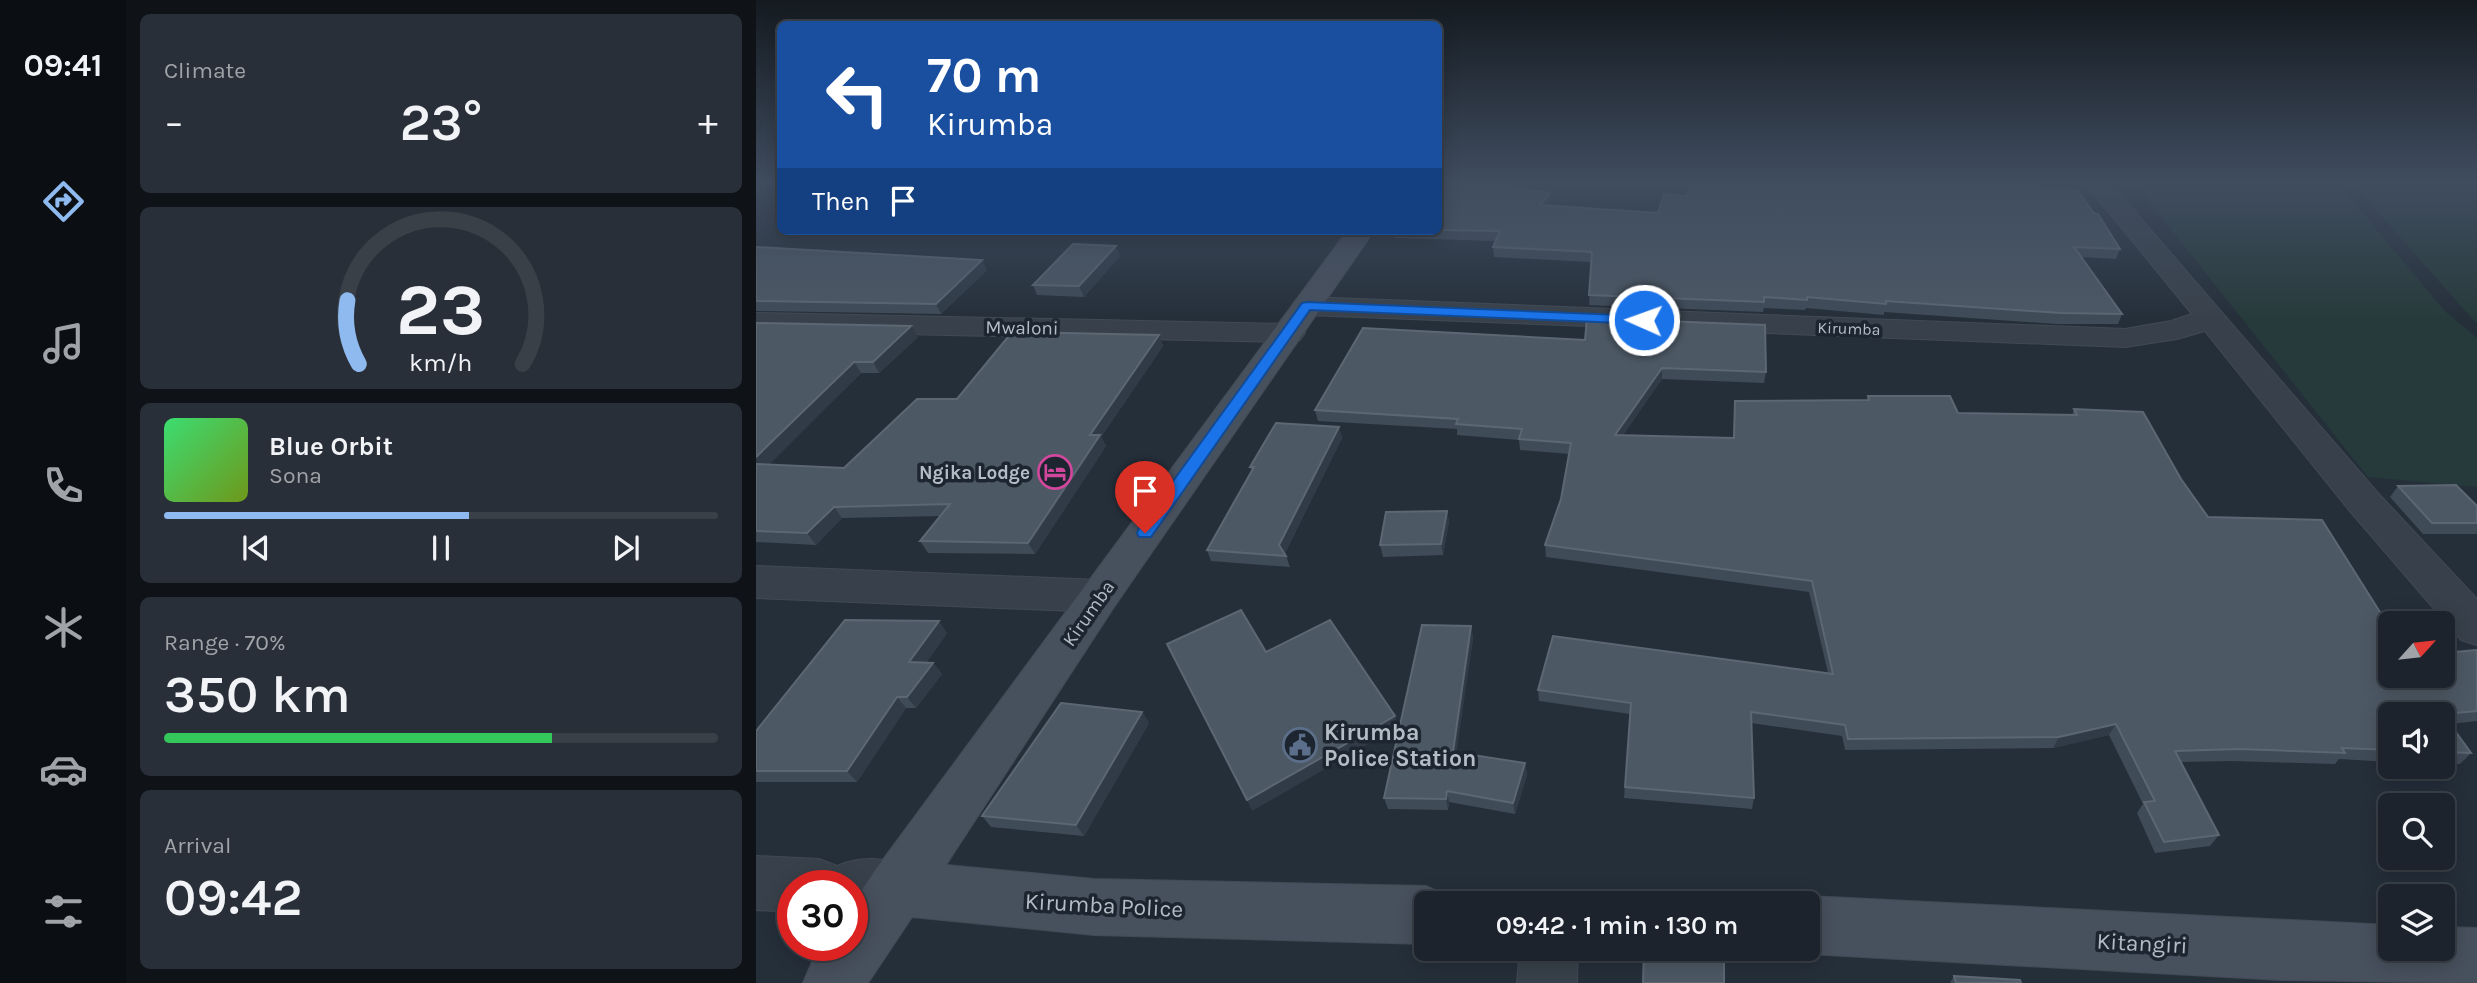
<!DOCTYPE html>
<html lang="en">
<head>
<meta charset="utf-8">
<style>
	:root { --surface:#1c232c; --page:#292f38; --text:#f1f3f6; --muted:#a0a4a9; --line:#3a4048; --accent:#8fbaf0 }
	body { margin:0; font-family:Karla,sans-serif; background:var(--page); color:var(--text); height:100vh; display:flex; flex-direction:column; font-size:26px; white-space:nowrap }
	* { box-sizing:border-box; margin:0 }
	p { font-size:23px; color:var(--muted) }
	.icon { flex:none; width:38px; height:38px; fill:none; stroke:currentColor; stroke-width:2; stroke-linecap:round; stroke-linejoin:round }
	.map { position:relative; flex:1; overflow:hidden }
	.drawer { display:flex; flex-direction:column; gap:14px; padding:14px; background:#0f1318; width:630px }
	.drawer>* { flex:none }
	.hud { position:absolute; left:21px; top:21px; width:665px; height:214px; border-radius:10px; box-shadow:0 4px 18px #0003,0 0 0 2px var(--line); background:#1a4fa0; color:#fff; overflow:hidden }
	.needle { width:46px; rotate:63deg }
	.buttons { position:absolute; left:1622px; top:611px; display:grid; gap:14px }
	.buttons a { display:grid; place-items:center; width:77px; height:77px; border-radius:10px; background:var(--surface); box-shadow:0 4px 18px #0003,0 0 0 2px var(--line); font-size:35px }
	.speed { position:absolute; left:21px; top:870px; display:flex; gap:14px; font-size:35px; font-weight:700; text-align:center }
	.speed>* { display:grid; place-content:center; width:91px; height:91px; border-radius:50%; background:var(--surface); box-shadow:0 4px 18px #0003,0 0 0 2px var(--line); line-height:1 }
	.speed .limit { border:10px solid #d22; background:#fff; color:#111 }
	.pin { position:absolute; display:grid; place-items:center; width:60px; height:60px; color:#fff; margin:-72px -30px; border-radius:50% 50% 50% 0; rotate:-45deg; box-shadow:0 0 7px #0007 }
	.pin .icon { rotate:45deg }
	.me { position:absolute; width:77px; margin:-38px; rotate:272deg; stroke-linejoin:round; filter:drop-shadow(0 0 5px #0008) }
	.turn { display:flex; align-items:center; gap:24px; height:147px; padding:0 35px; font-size:32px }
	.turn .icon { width:91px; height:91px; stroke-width:2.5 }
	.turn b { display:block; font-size:49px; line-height:60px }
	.then { display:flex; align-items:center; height:66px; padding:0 35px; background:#0003; gap:14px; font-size:26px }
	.big { font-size:52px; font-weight:600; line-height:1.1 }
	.drawer .widget { flex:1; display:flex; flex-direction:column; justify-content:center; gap:10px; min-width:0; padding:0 24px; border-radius:10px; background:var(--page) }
	.drawer .dial { align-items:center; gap:0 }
	.dial svg { height:182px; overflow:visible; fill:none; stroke:var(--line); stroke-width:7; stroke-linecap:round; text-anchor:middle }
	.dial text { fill:var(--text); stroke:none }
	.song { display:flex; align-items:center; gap:21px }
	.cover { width:84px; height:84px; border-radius:10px; background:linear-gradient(135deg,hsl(140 70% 55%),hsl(80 70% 35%)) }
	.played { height:7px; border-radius:4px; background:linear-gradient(90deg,var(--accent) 55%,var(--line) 55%) }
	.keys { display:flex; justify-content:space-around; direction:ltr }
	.heat { display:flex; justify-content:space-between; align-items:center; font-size:38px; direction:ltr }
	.charge { height:10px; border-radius:5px; background:linear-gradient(90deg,#34c759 70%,var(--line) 0) }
	.trip { position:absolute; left:658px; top:891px; width:406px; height:70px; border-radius:10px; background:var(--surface); box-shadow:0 4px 18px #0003,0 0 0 2px var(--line); font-weight:600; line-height:70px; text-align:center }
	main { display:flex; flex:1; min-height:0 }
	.tabs { display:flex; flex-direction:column; width:126px; justify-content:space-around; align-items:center; background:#0b0e12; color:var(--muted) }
	.tabs .icon { width:49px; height:49px }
	.tabs .selected { color:var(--accent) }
	.tabs b { font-size:32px; color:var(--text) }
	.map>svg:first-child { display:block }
	.green { fill:#273a3b }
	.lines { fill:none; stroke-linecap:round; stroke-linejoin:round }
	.street-casing { stroke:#414a54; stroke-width:2 }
	.secondary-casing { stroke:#414a54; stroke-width:2 }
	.street { fill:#38414b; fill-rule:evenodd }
	.secondary { fill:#47505d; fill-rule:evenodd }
	.wall { fill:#404b58 }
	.shaded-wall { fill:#303b47 }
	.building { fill:#4c5864; stroke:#5c6773; stroke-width:2 }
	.route { fill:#1a73e8; stroke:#114b97; stroke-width:2 }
	.labels { text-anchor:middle; stroke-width:7; stroke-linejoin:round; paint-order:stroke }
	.far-street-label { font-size:16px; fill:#b4bcc6; stroke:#1d2630 }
	.street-label { font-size:19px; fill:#b4bcc6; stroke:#1d2630 }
	.poi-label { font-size:19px; font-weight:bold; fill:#b4bcc6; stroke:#1d2630; text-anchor:end }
	.near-poi-label { font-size:23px; font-weight:bold; fill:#b4bcc6; stroke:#1d2630; text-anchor:start }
	.near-street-label { font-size:23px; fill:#b4bcc6; stroke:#1d2630 }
</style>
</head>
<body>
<main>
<nav class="tabs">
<b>09:41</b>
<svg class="icon selected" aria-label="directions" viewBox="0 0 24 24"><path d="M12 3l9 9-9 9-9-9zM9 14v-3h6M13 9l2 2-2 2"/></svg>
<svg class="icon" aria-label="music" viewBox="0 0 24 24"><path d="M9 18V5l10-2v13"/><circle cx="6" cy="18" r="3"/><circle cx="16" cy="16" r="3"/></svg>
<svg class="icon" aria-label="phone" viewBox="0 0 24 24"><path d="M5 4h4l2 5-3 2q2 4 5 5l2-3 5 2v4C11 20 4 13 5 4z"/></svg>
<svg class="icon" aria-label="climate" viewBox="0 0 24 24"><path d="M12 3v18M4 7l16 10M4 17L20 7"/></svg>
<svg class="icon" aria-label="car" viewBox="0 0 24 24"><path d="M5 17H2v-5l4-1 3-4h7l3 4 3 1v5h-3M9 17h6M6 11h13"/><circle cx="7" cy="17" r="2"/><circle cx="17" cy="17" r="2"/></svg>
<svg class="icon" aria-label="filters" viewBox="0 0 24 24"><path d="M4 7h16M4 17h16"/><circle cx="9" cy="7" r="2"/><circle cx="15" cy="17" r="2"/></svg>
</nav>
<section class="drawer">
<div class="widget"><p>Climate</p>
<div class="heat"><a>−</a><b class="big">23°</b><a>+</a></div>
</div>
<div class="widget dial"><svg viewBox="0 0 100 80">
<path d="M14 69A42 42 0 1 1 86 69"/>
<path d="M14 69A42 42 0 0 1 9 41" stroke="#8fbaf0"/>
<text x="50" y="56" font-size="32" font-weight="700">23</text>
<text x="50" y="72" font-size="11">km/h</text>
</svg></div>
<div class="widget">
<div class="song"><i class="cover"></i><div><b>Blue Orbit</b><p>Sona</p></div></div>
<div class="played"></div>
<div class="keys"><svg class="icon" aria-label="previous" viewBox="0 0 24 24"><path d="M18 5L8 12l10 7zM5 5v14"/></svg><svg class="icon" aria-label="pause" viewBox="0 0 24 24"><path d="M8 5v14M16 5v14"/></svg><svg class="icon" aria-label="next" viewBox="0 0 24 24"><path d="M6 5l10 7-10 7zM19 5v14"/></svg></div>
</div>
<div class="widget"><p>Range · 70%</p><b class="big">350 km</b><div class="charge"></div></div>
<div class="widget"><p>Arrival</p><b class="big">09:42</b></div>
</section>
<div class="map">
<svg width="1721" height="983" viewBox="0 0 1721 983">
	<rect width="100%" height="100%" fill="#252f3a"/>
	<g class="green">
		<path d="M 1373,183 L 1581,183 L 1689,311 L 1721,338 L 1721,487 L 1612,477 L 1378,183 Z"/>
		<path d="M 1596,183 L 1721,183 L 1721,324 Z"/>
	</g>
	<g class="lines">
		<g class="street-casing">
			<g id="street">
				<path d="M 1329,183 L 1354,183 L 1621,492 L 1721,599 L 1721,645 L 1705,640 L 1593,510 L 1449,331 L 1421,339 L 1369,347 L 551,315 L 540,312 L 536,306 L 540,300 L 551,297 L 1369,329 L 1415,321 L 1436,314 Z"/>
				<path d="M 0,313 L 533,324 L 544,326 L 549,333 L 544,340 L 533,342 L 0,331 Z"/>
				<path d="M 0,566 L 343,580 L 358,585 L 365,596 L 358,607 L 343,612 L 0,598 Z"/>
				<path d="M 0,856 L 63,859 L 81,866 C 106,855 135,858 160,869 L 168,888 L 160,907 L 140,915 L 96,914 L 96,886 L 37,886 L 37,912 L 0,910 Z"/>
				<path d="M 764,948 L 822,948 L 821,983 L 761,983 Z"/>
			</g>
		</g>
		<g class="secondary-casing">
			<g id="secondary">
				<path d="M 591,231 L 618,231 L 358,607 L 190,865 L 338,879 L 670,886 L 690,895 L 694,903 L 670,903 L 670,944 L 338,935 L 156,917 L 112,983 L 47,983 L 56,962 L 68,945 L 96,945 L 96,905 L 120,869 Z"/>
				<path d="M 1052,896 L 1634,925 L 1634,948 L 1687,948 L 1687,927 L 1721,928 L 1721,983 L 1525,980 L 1052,954 L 1039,948 L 1052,948 L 1052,903 L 1035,903 Z"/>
			</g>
		</g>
		<use href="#street" class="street"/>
		<use href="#secondary" class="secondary"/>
	</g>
	<g class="wall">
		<path d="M 682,183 L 794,203 L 792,205 L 902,213 L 931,196 L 1007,184 L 1284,189 L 1338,213 L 1364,249 L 1360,259 L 1326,257 L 1366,314 L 1362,324 L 1301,324 L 1128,312 L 1128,315 L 1050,308 L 1049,310 L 1008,308 L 1007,312 L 833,305 L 835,262 L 738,257 L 737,247 L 740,241 L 638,238 L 637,231 L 682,231 Z"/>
		<path d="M 0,247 L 231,270 L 185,314 L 0,311 Z"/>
		<path d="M 364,256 L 328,297 L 281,295 L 277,285 Z"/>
		<path d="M 0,323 L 162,337 L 123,373 L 105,373 L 13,464 L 88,468 L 201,399 L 403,335 L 407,346 L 345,437 L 350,446 L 279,554 L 172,553 L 164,541 L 185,516 L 86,518 L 60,545 L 0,542 Z"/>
		<path d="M 607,328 L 1010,372 L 1008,383 L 906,379 L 867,435 L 977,438 L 979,401 L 1111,400 L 1112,396 L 1202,413 L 1316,415 L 1318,409 L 1425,479 L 1452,517 L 1634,676 L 1721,650 L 1721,721 L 1694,724 L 1715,753 L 1704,764 L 1687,764 L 1687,714 L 1634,714 L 1634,762 L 1583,759 L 1579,764 L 1475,761 L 1425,762 L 1463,835 L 1454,846 L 1399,853 L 1381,813 L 1387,804 L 1353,735 L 1297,748 L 1089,750 L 1086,736 L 995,723 L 998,798 L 996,809 L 868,798 L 874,714 L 783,701 L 782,690 L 1072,673 L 1053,592 L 790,557 L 789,545 L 805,499 L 813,454 L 764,450 L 763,440 L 701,435 L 701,429 L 562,421 L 559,410 Z"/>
		<path d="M 583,427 L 586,438 L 529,553 L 534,567 L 455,561 L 451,550 L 496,471 L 494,467 Z"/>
		<path d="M 1642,486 L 1721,506 L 1721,534 L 1667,534 L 1634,497 Z"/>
		<path d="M 691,511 L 693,522 L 687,555 L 627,557 L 624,545 Z"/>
		<path d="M 715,626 L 717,638 L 700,752 L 769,763 L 771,775 L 759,814 L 693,802 L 692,810 L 632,809 L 628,798 Z"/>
		<path d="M 191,633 L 170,663 L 177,663 L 186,674 L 160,708 L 150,708 L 101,782 L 0,782 L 0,731 Z"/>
		<path d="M 386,712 L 393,723 L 328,836 L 235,827 L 226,816 Z"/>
		<path d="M 1198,976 L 1265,983 L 1194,983 Z"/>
	</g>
	<g class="shaded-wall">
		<path d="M 794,193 L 794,203 L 785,215 L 784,205 Z"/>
		<path d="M 360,246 L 364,256 L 328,297 L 323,286 Z"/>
		<path d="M 226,260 L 231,270 L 185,314 L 180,304 Z"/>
		<path d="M 155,326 L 162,337 L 123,373 L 117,362 Z"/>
		<path d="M 403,335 L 407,346 L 345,437 L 350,446 L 279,554 L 272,543 L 334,435 Z"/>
		<path d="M 98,362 L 105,373 L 3,475 L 0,471 L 0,457 Z"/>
		<path d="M 906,368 L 906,379 L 859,446 L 859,435 Z"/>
		<path d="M 583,427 L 586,438 L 527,557 L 523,545 Z"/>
		<path d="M 78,507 L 86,518 L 60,545 L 51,533 Z"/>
		<path d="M 691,511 L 693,522 L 687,555 L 685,544 Z"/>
		<path d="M 183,621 L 191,633 L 162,674 L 153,662 Z"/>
		<path d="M 715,626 L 717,638 L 699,763 L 697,752 Z"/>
		<path d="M 177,663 L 186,674 L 160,708 L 151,697 Z"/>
		<path d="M 141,697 L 150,708 L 101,782 L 91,771 Z"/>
		<path d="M 386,712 L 393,723 L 328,836 L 320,825 Z"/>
		<path d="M 639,716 L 642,727 L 496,811 L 491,800 Z"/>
		<path d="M 1360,724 L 1353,735 L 1297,748 L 1303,737 Z"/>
		<path d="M 769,763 L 771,775 L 759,814 L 757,803 Z"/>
		<path d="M 691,791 L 693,802 L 692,810 L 690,799 Z"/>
	</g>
	<g class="building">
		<path d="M 682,183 L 733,183 L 794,193 L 784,205 L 902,213 L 908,194 L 931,196 L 934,183 L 991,183 L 1007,184 L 1007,183 L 1281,183 L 1284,189 L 1321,190 L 1338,213 L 1342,214 L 1364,249 L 1318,247 L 1366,314 L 1305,313 L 1130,301 L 1130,304 L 1051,297 L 1051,300 L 1008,297 L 1008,302 L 833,295 L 836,252 L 737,247 L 744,231 L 682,230 Z"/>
		<path d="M 317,244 L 360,246 L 323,286 L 277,285 Z"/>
		<path d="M 0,247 L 226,260 L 180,304 L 0,301 Z"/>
		<path d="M 831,318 L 1009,325 L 1010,372 L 906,368 L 859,435 L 978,438 L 979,401 L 1113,400 L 1112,396 L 1194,396 L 1202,413 L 1321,415 L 1318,409 L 1387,412 L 1425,479 L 1452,517 L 1566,520 L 1634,628 L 1634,676 L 1687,676 L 1687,653 L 1721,650 L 1721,711 L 1687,714 L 1715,753 L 1687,752 L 1687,714 L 1634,714 L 1634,750 L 1586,748 L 1589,753 L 1484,749 L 1419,751 L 1463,835 L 1408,842 L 1388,802 L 1399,801 L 1360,724 L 1303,737 L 1092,739 L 1089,725 L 995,712 L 998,798 L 869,787 L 875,703 L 782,690 L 797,636 L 1077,674 L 1056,581 L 789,545 L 805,499 L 815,443 L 763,439 L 766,429 L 700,424 L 702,419 L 559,410 L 607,328 L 829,340 Z"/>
		<path d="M 0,323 L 155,326 L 117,362 L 98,362 L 0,457 Z"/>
		<path d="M 256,332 L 403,335 L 334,435 L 344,435 L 272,543 L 164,541 L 194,504 L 78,507 L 51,533 L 0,531 L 0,464 L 88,468 L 161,399 L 201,399 Z"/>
		<path d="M 520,423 L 583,427 L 523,545 L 530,556 L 451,550 L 498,467 L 494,467 Z"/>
		<path d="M 1700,485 L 1721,506 L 1721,523 L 1676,523 L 1642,486 Z"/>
		<path d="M 691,511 L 685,544 L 624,545 L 630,512 Z"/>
		<path d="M 485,610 L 510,652 L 574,620 L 639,716 L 491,800 L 411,644 Z"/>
		<path d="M 89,620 L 183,621 L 153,662 L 177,663 L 151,697 L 141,697 L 91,771 L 0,771 L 0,731 Z"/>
		<path d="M 666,625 L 715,626 L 697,752 L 769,763 L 757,803 L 691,791 L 690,799 L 628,798 Z"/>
		<path d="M 305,703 L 386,712 L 320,825 L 226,816 Z"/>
		<path d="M 888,950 L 968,956 L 968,983 L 887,983 Z"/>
		<path d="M 1198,976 L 1264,980 L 1265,983 L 1200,983 Z"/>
	</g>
	<linearGradient id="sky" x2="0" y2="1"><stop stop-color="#141a20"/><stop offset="0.57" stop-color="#404d60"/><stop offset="1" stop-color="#404d60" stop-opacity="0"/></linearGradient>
	<rect width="1721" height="320" fill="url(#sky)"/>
	<path class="route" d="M 551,302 L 888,316 L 894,320 L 888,324 L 554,310 L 395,537 L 383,537 L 381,533 L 383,528 L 546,303 Z"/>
	<defs>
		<g id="hotel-ring" transform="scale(1.75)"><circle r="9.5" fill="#1d2630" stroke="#d1479c" stroke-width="1.5"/><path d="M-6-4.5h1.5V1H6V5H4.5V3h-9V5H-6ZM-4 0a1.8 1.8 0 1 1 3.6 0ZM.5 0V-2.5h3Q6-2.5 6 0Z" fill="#d1479c"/></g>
		<g id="civic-ring" transform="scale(1.75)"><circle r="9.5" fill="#1d2630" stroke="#5c6f8a" stroke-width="1.5"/><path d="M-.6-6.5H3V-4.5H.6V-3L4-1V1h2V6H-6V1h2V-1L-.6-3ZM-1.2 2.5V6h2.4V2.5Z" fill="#5c6f8a"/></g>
	</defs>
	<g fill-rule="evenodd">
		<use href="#hotel-ring" x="299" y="472"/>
		<use href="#civic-ring" x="544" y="745"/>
	</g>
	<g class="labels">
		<g class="far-street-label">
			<text transform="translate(1093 328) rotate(2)" y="6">Kirumba</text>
		</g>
		<g class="street-label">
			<text transform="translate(266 327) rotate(1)" y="7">Mwaloni</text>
			<text transform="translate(332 613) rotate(-55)" y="7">Kirumba</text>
		</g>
		<g class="poi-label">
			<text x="274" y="479">Ngika Lodge</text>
		</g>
		<g class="near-poi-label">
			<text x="568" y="740">Kirumba<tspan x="568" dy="26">Police Station</tspan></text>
		</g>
		<g class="near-street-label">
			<text transform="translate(348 905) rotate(3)" y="8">Kirumba Police</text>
			<text transform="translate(1386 943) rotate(3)" y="8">Kitangiri</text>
		</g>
	</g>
</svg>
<div class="buttons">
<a><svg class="needle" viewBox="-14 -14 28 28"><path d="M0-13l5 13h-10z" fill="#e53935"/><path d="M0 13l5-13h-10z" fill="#a0a4a9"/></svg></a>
<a><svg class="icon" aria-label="sound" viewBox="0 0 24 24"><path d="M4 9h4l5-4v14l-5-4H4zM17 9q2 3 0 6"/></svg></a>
<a><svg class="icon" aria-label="search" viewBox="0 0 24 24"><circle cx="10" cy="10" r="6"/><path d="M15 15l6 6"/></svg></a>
<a><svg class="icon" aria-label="layers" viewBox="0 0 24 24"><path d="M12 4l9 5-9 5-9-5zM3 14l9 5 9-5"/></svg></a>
</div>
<div class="speed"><div class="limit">30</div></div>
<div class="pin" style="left:389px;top:533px;background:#d93025"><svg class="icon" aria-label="arrive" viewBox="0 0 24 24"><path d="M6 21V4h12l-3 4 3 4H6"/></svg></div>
<svg class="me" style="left:888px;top:320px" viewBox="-20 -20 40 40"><circle r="17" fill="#1a73e8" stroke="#fff" stroke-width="3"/><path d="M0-11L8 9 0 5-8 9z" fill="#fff"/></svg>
<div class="trip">09:42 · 1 min · 130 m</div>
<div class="hud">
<div class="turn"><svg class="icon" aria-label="left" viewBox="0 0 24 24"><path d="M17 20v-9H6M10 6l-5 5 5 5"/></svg><div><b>70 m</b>Kirumba</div></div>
<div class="then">Then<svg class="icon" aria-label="arrive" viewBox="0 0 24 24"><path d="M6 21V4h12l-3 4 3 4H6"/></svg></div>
</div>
</div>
</main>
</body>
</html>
